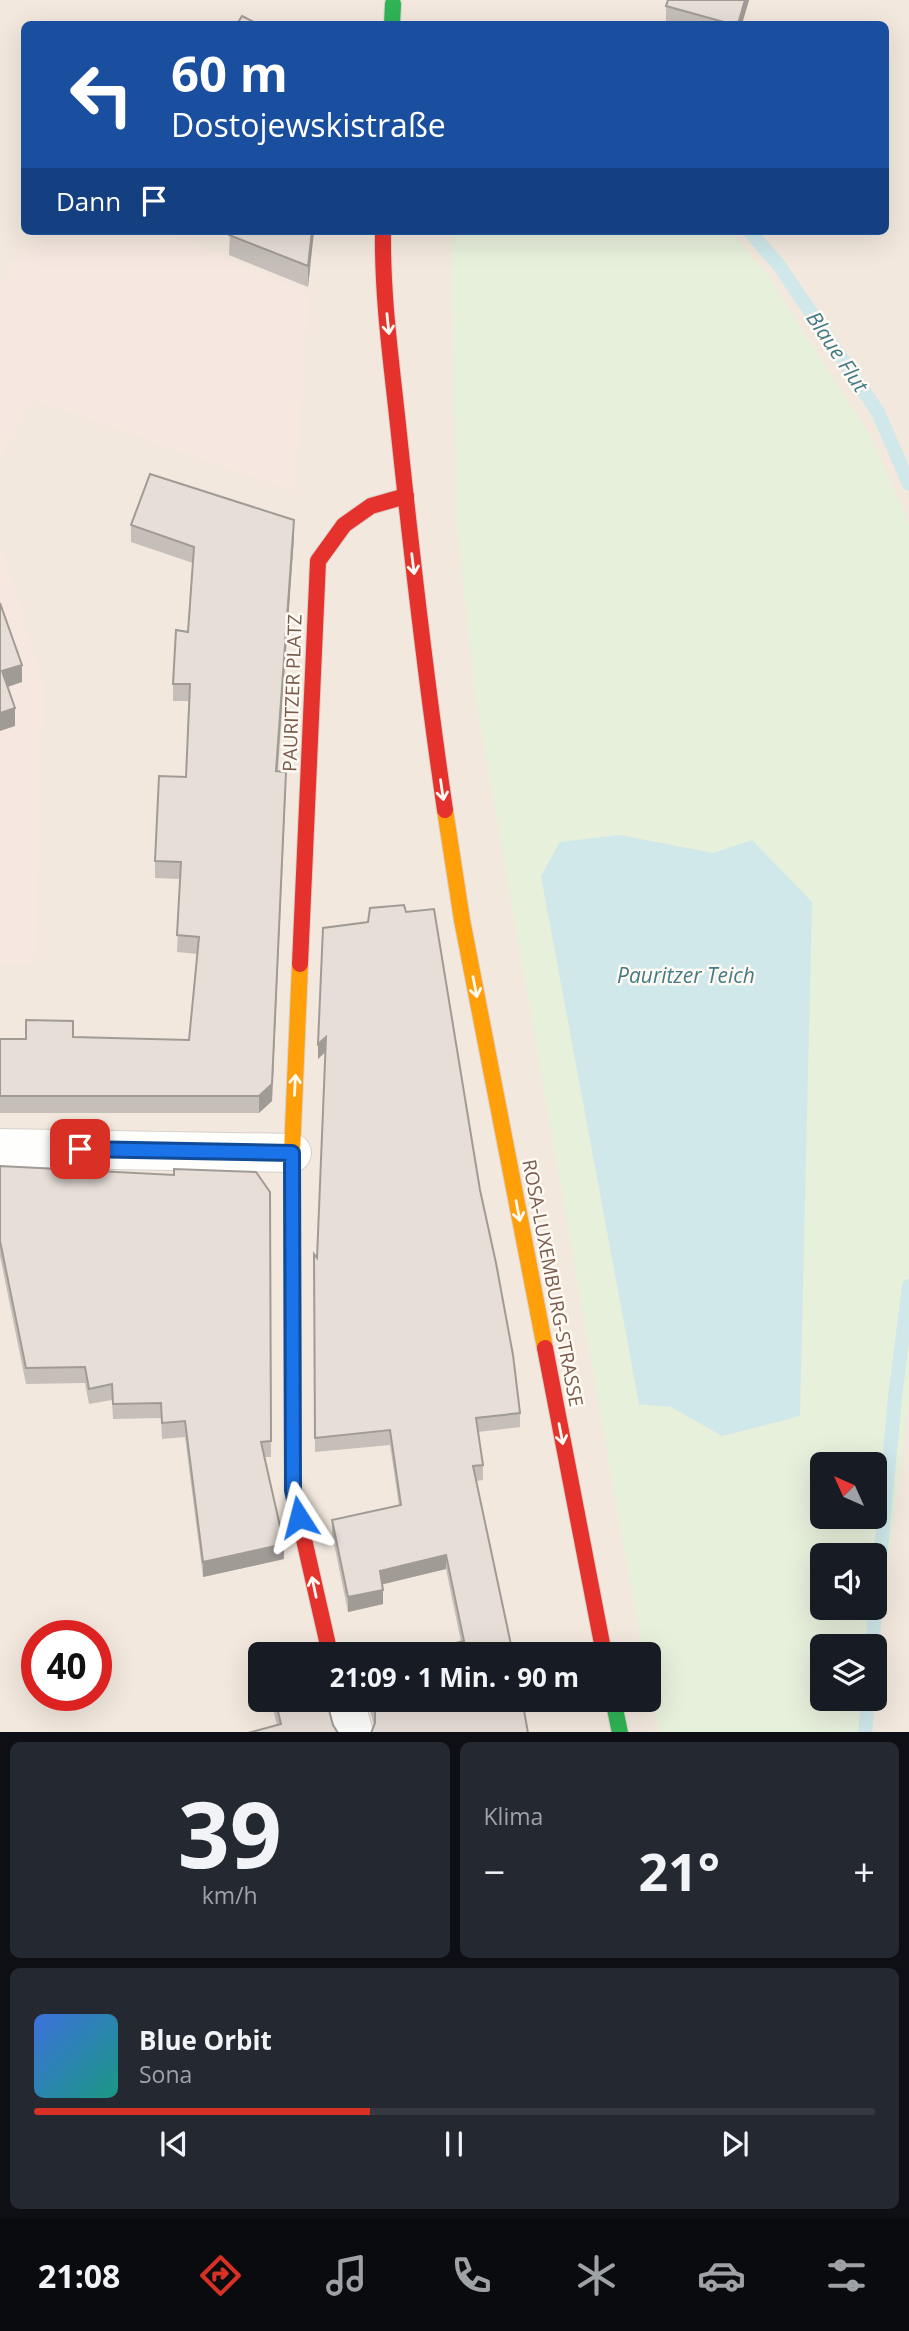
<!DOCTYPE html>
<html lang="de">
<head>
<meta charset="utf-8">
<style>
	:root { --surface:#171b24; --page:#242831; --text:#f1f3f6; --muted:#9ea1a6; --line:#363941; --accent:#d93025 }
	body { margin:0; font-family:"Open Sans",sans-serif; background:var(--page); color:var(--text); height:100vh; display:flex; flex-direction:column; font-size:26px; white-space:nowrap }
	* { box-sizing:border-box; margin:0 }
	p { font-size:23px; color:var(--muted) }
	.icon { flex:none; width:38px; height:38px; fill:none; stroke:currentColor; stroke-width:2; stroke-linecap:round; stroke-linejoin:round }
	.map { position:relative; height:1732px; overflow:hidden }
	.drawer { display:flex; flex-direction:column; gap:10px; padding:10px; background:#0d0f14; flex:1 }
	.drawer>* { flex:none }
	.guide { position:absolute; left:21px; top:21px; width:868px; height:214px; border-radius:10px; box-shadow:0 7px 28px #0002; background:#1a4fa0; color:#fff; overflow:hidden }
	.needle { width:46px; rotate:315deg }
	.controls { position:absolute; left:810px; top:1452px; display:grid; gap:14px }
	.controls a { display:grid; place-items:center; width:77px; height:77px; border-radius:10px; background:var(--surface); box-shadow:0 7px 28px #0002; font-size:35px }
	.speed { position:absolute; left:21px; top:1620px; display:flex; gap:14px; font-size:35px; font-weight:700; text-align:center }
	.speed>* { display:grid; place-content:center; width:91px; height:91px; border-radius:50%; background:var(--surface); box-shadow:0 7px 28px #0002; line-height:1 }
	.speed .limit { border:10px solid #d22; background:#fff; color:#111 }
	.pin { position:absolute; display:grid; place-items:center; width:60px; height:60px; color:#fff; margin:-30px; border-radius:14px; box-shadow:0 4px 10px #0006 }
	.me { position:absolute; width:77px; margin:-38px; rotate:351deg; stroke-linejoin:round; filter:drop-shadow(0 0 5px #0008) }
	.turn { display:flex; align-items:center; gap:24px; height:147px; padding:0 35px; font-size:32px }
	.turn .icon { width:91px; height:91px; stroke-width:2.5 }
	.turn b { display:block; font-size:49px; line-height:60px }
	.then { display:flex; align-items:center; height:66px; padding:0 35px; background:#0003; gap:14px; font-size:26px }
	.big { font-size:52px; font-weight:700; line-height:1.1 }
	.drawer .widget { flex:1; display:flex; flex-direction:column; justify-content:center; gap:10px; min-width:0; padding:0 24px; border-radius:10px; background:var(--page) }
	.drawer .dial { align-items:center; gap:0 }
	.dial b { font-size:91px; line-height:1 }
	.song { display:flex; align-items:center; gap:21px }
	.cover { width:84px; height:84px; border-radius:10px; background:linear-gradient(135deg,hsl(220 70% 55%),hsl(170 70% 35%)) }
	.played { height:7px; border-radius:4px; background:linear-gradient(90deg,var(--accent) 40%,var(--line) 40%) }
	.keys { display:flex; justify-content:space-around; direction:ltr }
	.heat { display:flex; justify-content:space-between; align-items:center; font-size:38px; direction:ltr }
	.drawer .tiles { flex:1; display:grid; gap:10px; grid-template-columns:1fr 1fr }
	.widget:last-child { grid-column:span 2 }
	.trip { position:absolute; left:248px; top:1642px; width:413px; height:70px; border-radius:10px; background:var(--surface); box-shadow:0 7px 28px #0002; font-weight:700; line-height:70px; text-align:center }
	.dock { display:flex; height:112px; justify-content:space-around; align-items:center; background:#090b0e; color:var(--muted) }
	.dock .icon { width:49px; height:49px }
	.dock .active { color:var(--accent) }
	.dock b { font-size:32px; color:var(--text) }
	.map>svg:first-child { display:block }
	.residential { fill:#f2e8de; fill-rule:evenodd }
	.commercial { fill:#f6e8e1 }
	.green { fill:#e7f0db; fill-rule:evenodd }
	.water { fill:#d0e8ea }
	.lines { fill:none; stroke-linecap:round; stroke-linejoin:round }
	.stream { stroke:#d0e8ea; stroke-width:14 }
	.street-casing { stroke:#d7d1cb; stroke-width:40 }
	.fast-casing { stroke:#d9d2cb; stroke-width:18 }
	.slow-casing { stroke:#d9d2cb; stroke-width:18 }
	.jam-casing { stroke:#d9d2cb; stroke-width:18 }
	.street { stroke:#fefefd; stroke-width:38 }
	.fast { stroke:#30b455; stroke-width:16 }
	.slow { stroke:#ff9f0a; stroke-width:16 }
	.jam { stroke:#e5322d; stroke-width:16 }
	.wall { fill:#c6bfb9 }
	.shaded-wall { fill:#a19b96 }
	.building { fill:#e6ded7; stroke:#a19b96; stroke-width:2 }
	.oneway { stroke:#fffaf3 }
	.route-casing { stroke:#114b97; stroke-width:18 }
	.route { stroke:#1a73e8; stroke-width:12 }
	.labels { text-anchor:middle; stroke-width:5; stroke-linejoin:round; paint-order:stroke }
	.street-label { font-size:19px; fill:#7a5c4d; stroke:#fffaf3 }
	.water-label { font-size:21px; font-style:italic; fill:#437c86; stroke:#fffaf3 }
</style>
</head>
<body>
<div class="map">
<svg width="909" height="1733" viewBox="0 0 909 1733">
	<rect width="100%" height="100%" fill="#f9f5f0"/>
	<path class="residential" d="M 0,0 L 909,0 L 909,1732 L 0,1733 ZM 24,24 L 886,24 L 886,231 L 24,231 ZM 822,1465 L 875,1465 L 875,1517 L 822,1517 ZM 822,1556 L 875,1556 L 875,1608 L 822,1608 ZM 37,1636 L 96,1636 L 96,1696 L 37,1696 ZM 822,1647 L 875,1647 L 875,1699 L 822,1699 ZM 261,1654 L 649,1654 L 649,1699 L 261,1699 Z"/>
	<g class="commercial">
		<path d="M 31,231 L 165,231 L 309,294 L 295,492 L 33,399 L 0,459 L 0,286 Z"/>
		<path d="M 0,543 L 44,685 L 34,965 L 0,964 Z"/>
	</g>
	<path class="green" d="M 451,231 L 730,231 L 767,274 L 870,436 L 909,523 L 909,1401 L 875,1666 L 875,1647 L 822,1647 L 822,1699 L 871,1699 L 867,1732 L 659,1732 L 649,1683 L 649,1654 L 644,1654 L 622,1537 L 475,693 L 456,513 ZM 620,835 L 713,853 L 752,841 L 722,1436 L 671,1407 L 639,1404 ZM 822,1465 L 875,1465 L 875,1517 L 822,1517 ZM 822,1556 L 875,1556 L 875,1608 L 822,1608 Z"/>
	<path class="water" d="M 620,835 L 713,853 L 752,840 L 812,902 L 800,1416 L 722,1436 L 671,1407 L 639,1404 L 541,876 L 560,842 Z"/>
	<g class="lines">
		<g class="stream">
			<path d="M 749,231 L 778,264 L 878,412 L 909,484"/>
			<path d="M 872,1647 L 895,1397 L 909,1286"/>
			<path d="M 865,1733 L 868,1699"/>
		</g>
		<g class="street-casing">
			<g id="street">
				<path d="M 0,1148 L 292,1153"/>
				<path d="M 344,1699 L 354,1733"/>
			</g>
		</g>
		<g class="fast-casing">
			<g id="fast">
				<path d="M 392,24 L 393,4"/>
				<path d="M 613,1699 L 620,1733"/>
			</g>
		</g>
		<g class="slow-casing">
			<g id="slow">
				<path d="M 445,810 L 462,920 L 545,1348"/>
				<path d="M 292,1276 L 292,1153 L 300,964"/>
			</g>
		</g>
		<g class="jam-casing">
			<g id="jam">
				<path d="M 383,231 C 382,303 393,373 400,444 C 413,566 427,688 445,810"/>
				<path d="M 300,964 L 318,561 L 344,525 L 371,506 L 406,496"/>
				<path d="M 292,1276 L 293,1491 L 330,1654"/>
				<path d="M 545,1348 L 604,1654"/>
			</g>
		</g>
		<use href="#street" class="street"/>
		<use href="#fast" class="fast"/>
		<use href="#slow" class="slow"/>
		<use href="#jam" class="jam"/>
	</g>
	<g class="wall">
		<path d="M 749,0 L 742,24 L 678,24 L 666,21 L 666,6 Z"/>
		<path d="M 230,231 L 314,231 L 308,287 L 229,255 Z"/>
		<path d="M 131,525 L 294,537 L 278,771 L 286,789 L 272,1101 L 259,1113 L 0,1113 L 0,1039 L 73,1037 L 189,1040 L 197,954 L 177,952 L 180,879 L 155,878 L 155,861 L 186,777 L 190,701 L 173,701 L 173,684 L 188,632 L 193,563 L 131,542 Z"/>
		<path d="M 318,1044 L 480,1190 L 520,1413 L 520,1427 L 478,1432 L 483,1465 L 483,1480 L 476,1481 L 513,1654 L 461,1642 L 446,1569 L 382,1584 L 383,1604 L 348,1612 L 332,1534 L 332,1520 L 399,1506 L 390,1445 L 315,1452 L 314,1254 L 317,1258 L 326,1052 L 318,1059 Z"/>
		<path d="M 0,1166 L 270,1192 L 271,1457 L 264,1457 L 284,1559 L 203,1577 L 185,1437 L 162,1439 L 161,1418 L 113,1419 L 112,1400 L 89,1404 L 85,1383 L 26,1384 L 0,1256 Z"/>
		<path d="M 272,1699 L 326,1699 L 333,1725 L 277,1725 L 272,1705 Z"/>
		<path d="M 367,1699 L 522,1699 L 374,1725 Z"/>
	</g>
	<g class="shaded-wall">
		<path d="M 745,0 L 749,0 L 742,24 L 738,24 Z"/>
		<path d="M 312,231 L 314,231 L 308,287 L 308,266 Z"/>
		<path d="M 294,520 L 294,537 L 276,788 L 276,771 Z"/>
		<path d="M 22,665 L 22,682 L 2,689 L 2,671 Z"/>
		<path d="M 15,708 L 15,726 L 0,731 L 0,713 Z"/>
		<path d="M 286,772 L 272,1101 L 259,1113 L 259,1096 Z"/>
		<path d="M 326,1037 L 326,1051 L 318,1059 L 318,1044 Z"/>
		<path d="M 284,1544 L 284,1559 L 203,1577 L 203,1562 Z"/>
		<path d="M 446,1555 L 446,1569 L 380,1585 L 380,1571 Z"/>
		<path d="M 383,1590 L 383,1604 L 348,1612 L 348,1597 Z"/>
	</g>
	<g class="building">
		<path d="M 668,0 L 745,0 L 738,24 L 731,24 L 666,6 Z"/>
		<path d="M 242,16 L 258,24 L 237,24 Z"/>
		<path d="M 230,231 L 312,231 L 308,266 L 229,235 Z"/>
		<path d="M 150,474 L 294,520 L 276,771 L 286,772 L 272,1084 L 259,1096 L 0,1096 L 0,1039 L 26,1039 L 26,1020 L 73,1021 L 73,1037 L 189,1040 L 199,937 L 177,935 L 181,862 L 155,861 L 159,776 L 186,777 L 190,684 L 173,684 L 176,630 L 188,632 L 194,547 L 131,525 Z"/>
		<path d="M 0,603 L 22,665 L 2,671 L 15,708 L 0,713 Z"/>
		<path d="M 404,905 L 406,912 L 434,909 L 480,1190 L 496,1263 L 513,1355 L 520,1413 L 476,1418 L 483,1465 L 473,1466 L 513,1654 L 410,1654 L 464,1641 L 446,1555 L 380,1571 L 383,1590 L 348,1597 L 332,1520 L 401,1505 L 390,1430 L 315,1438 L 314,1254 L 317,1258 L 326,1037 L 318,1044 L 323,928 L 368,922 L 370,908 Z"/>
		<path d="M 0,1166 L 174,1175 L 174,1169 L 256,1172 L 270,1192 L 271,1441 L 261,1442 L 284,1544 L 203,1562 L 185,1421 L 162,1423 L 161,1403 L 113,1404 L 112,1384 L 89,1389 L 85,1367 L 26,1368 L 0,1241 Z"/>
		<path d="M 275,1699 L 326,1699 L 333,1725 L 338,1733 L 248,1733 L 281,1724 Z"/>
		<path d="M 371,1699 L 522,1699 L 528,1733 L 371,1733 L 375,1723 L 375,1712 Z"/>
	</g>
	<defs><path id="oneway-shaft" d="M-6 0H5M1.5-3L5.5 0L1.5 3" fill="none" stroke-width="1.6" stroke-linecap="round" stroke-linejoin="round" transform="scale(1.75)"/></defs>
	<g class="oneway">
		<use href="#oneway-shaft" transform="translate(388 324) rotate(84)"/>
		<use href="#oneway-shaft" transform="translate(413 564) rotate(83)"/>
		<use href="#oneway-shaft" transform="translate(442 790) rotate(82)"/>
		<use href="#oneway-shaft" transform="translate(475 987) rotate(79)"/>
		<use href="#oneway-shaft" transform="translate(295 1085) rotate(-87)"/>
		<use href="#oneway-shaft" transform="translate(518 1211) rotate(79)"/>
		<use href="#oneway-shaft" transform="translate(561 1434) rotate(79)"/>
		<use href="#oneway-shaft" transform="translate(314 1587) rotate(-102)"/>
	</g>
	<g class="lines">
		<g class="route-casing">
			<path id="route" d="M 80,1149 L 292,1153 L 293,1490 L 299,1517"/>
		</g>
		<use href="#route" class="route"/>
	</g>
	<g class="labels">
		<g class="street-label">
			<text transform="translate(292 693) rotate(-88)" y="7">PAURITZER PLATZ</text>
			<text transform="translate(553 1283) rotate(79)" y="7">ROSA-LUXEMBURG-STRASSE</text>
		</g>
		<g class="water-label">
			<text transform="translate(837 352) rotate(56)" y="7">Blaue Flut</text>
			<text x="686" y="983">Pauritzer Teich</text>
		</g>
	</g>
</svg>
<div class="controls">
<a><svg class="needle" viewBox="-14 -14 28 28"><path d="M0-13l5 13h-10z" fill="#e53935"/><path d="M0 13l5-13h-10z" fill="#9ea1a6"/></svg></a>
<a><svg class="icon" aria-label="sound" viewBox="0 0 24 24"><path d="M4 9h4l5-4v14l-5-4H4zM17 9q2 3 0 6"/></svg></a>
<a><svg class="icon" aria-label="layers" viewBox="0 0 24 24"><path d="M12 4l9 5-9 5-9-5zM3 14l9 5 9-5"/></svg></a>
</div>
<div class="speed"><div class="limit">40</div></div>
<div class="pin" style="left:80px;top:1149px;background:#d93025"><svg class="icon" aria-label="arrive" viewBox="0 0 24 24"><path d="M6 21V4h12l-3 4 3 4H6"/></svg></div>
<svg class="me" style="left:299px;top:1517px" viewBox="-20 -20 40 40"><path d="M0-17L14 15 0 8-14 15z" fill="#1a73e8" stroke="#fff" stroke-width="4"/></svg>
<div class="trip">21:09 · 1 Min. · 90 m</div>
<div class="guide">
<div class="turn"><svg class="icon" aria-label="left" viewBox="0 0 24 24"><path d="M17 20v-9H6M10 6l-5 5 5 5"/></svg><div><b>60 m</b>Dostojewskistraße</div></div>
<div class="then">Dann<svg class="icon" aria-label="arrive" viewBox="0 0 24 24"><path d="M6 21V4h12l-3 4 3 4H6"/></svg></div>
</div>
</div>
<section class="drawer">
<div class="tiles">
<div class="widget dial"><b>39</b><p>km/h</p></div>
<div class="widget"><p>Klima</p>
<div class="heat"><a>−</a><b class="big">21°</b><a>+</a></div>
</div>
<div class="widget">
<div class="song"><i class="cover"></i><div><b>Blue Orbit</b><p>Sona</p></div></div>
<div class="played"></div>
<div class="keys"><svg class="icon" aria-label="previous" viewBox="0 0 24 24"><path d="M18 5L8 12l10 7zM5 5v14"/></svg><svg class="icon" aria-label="pause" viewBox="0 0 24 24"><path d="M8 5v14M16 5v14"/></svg><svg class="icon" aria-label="next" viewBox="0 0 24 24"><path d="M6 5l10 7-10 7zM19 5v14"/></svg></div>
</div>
</div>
</section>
<nav class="dock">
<b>21:08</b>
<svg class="icon active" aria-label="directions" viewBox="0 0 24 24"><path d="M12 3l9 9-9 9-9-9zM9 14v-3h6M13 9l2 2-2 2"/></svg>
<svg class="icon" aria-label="music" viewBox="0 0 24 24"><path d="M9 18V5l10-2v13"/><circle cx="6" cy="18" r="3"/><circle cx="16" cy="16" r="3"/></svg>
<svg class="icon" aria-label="phone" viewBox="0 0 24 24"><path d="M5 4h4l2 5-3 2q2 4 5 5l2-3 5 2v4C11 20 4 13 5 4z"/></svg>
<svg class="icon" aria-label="climate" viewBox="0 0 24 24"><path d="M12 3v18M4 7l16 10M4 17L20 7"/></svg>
<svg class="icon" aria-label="car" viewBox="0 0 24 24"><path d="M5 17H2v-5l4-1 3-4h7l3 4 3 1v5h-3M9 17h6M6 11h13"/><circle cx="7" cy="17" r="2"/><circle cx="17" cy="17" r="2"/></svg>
<svg class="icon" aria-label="filters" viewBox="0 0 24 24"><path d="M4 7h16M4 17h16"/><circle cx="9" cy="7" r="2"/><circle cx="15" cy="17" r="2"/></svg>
</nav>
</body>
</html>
